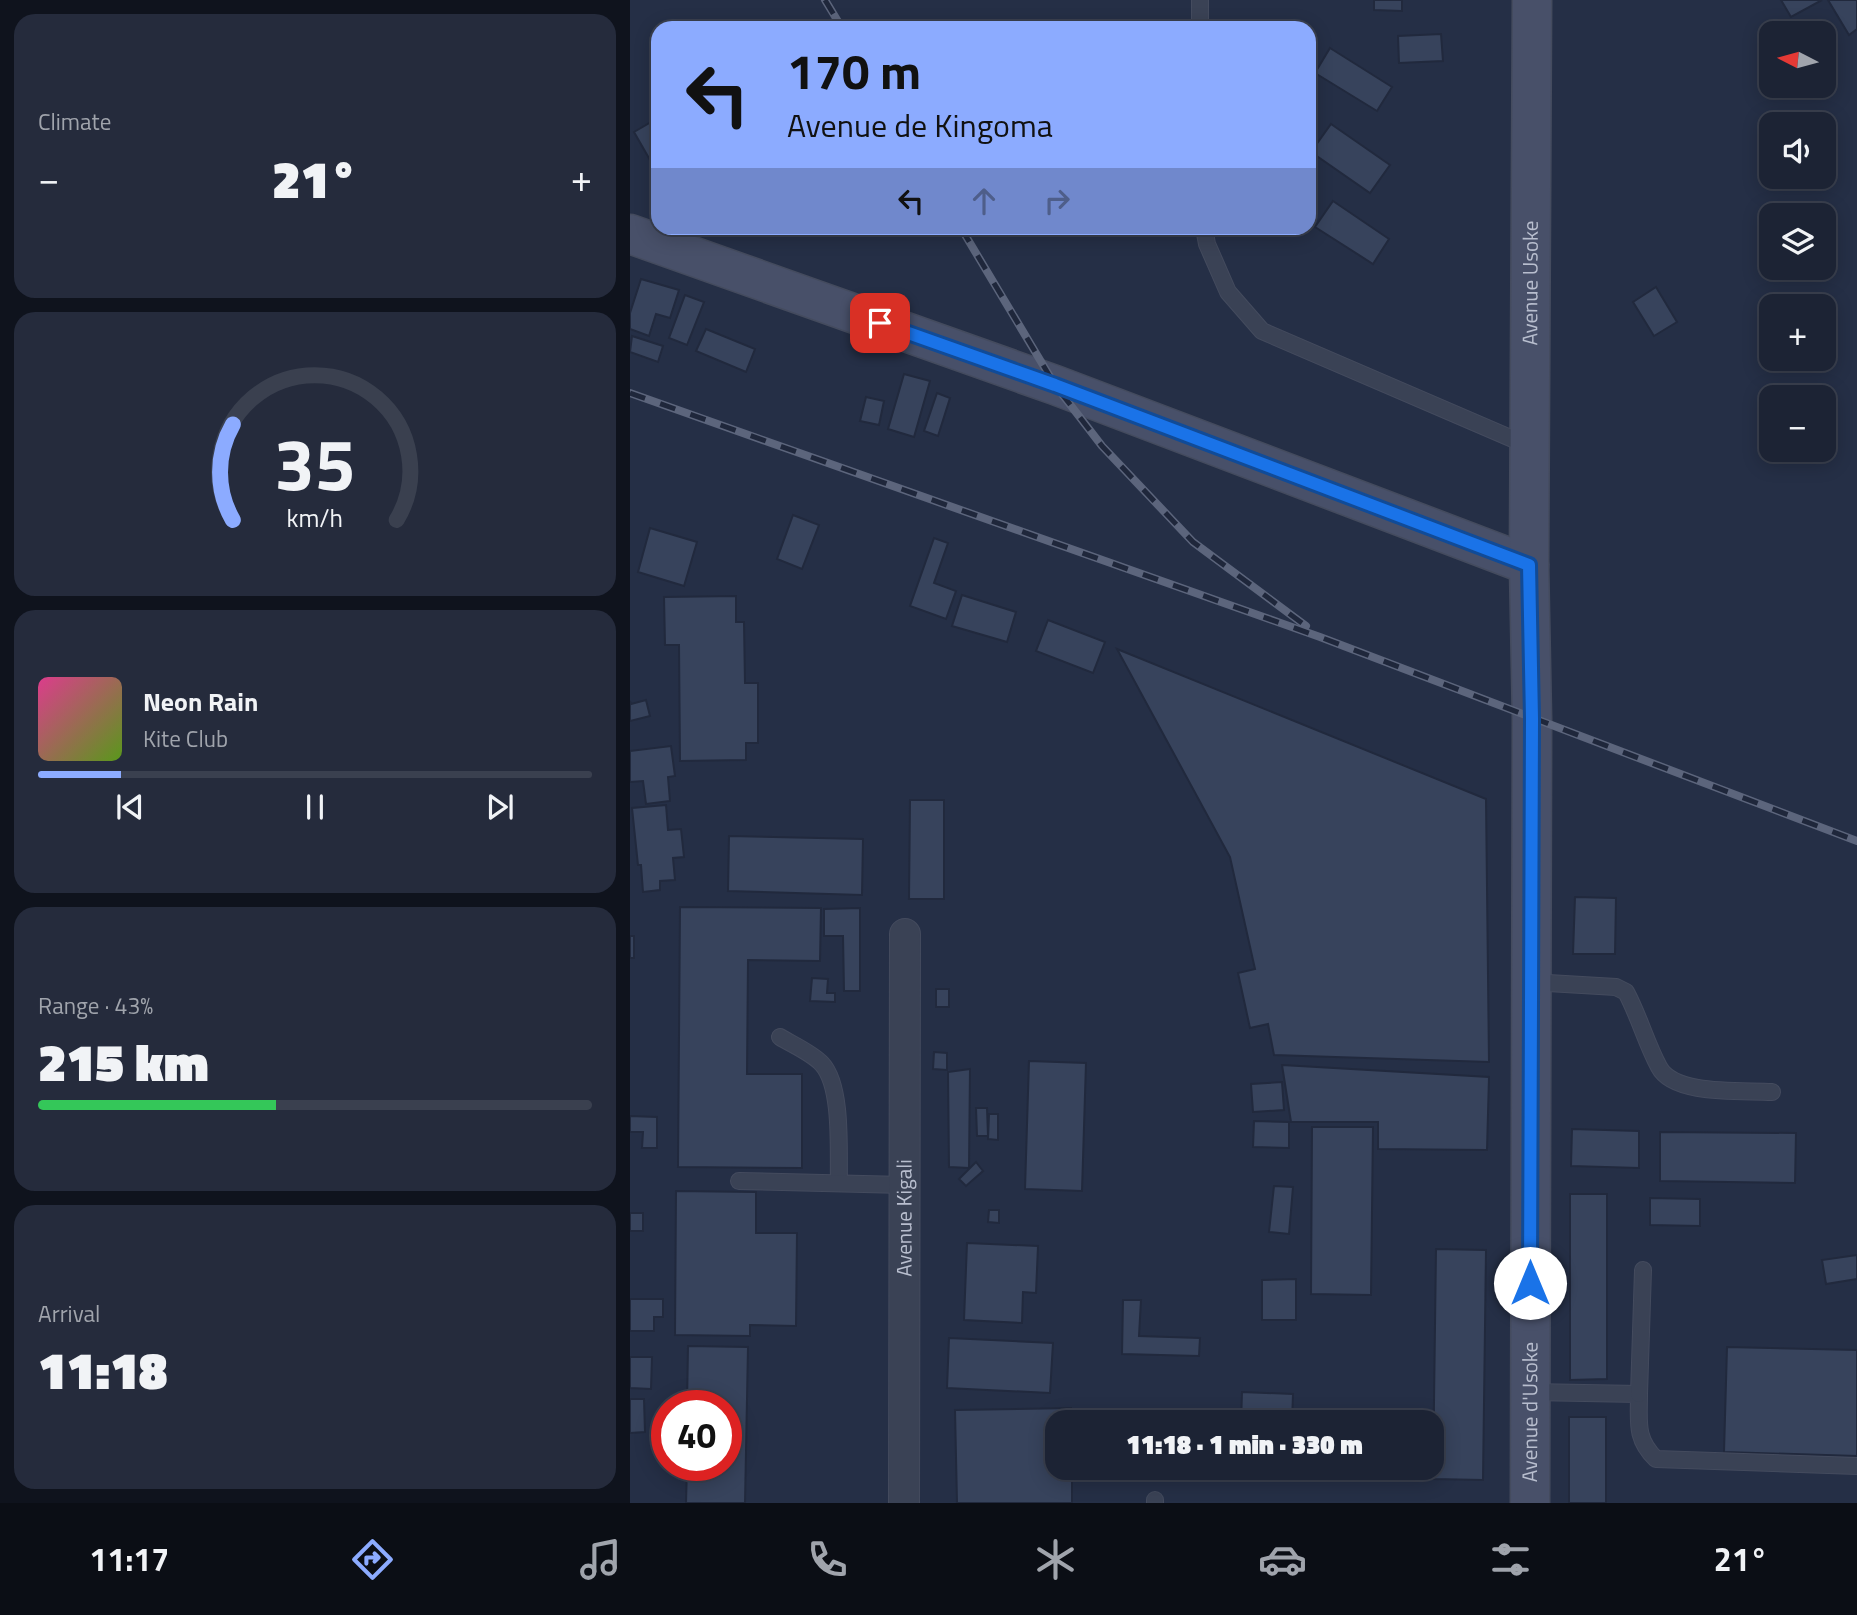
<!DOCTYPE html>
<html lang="en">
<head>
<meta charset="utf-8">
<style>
	:root { --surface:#1c2334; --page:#252b3c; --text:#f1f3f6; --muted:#a0a4ac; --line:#3a404f; --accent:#8cabff }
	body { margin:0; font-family:"Titillium Web",sans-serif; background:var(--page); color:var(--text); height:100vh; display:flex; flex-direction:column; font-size:26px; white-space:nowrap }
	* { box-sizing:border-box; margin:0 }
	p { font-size:23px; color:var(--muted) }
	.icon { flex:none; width:38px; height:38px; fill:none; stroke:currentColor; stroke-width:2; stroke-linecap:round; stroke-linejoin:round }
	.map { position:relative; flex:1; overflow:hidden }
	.sheet { display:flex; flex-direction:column; gap:14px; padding:14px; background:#0f131d; width:630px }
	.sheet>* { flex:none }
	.hud { position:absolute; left:21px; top:21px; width:665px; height:214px; border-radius:21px; box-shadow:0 4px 18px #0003,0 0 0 2px var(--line); background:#8cabff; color:#111; overflow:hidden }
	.needle { width:46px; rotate:276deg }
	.controls { position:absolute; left:1129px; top:21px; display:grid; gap:14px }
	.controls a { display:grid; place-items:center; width:77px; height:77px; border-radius:14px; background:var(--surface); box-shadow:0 4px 18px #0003,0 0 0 2px var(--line); font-size:35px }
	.speed { position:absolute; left:21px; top:1390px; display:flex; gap:14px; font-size:35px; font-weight:700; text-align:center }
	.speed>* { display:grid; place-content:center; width:91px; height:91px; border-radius:50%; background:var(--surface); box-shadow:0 4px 18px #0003,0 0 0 2px var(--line); line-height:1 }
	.speed .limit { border:10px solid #d22; background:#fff; color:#111 }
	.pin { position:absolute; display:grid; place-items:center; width:60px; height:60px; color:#fff; margin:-30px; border-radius:14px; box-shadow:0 4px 10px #0006 }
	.me { position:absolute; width:77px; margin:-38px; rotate:0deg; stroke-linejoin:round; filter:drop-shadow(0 0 5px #0008) }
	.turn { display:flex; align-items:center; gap:24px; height:147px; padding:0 21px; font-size:32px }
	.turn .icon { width:91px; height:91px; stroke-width:2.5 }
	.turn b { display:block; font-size:49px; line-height:60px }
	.lanes { display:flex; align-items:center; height:66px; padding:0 21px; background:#0003; justify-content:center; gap:35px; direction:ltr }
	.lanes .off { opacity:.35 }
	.big { font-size:52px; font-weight:800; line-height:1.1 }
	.sheet .tile { flex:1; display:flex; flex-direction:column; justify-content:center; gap:10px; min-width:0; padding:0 24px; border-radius:21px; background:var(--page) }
	.sheet .dial { align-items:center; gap:0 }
	.dial svg { height:182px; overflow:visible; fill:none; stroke:var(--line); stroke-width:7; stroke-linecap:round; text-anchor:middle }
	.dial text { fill:var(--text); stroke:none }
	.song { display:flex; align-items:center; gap:21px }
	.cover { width:84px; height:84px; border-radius:10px; background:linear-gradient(135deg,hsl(330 70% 55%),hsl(90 70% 35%)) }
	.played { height:7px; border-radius:4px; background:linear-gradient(90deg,var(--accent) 15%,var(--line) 15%) }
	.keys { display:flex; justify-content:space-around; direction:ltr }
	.heat { display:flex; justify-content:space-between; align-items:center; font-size:38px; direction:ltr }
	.charge { height:10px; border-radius:5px; background:linear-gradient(90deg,#34c759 43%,var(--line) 0) }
	.trip { position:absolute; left:415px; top:1410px; width:399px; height:70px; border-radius:21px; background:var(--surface); box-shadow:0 4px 18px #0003,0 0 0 2px var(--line); font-weight:800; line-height:70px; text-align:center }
	.tab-bar { display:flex; height:112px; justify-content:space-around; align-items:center; background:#0b0e15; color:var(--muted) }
	.tab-bar .icon { width:49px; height:49px }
	.tab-bar .on { color:var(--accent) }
	.tab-bar b { font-size:32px; color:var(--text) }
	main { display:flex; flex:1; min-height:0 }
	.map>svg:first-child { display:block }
	.building { fill:#37435c; stroke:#21293d; stroke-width:2 }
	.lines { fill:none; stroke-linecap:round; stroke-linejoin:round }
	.lane-casing { stroke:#444b5e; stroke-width:18 }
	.street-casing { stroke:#444b5e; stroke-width:32 }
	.secondary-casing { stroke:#444b5e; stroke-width:41 }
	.lane { stroke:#3a4255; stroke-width:16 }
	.street { stroke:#3a4255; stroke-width:30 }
	.secondary { stroke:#485069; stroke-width:38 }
	.rail-casing { stroke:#5c657c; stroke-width:8 }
	.rail { stroke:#1f273b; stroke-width:5; stroke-dasharray:16; stroke-linecap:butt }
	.route-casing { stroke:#114b97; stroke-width:18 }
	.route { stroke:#1a73e8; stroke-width:12 }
	.labels { text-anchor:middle; stroke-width:7; stroke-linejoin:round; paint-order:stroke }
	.street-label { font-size:21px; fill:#b8bece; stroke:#1f273b }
</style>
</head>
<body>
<main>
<section class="sheet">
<div class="tile"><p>Climate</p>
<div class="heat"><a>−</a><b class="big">21°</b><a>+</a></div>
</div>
<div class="tile dial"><svg viewBox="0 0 100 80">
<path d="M14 69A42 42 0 1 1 86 69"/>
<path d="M14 69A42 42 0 0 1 14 27" stroke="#8cabff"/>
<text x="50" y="56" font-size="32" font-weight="700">35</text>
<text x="50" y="72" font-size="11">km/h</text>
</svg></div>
<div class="tile">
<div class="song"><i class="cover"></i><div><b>Neon Rain</b><p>Kite Club</p></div></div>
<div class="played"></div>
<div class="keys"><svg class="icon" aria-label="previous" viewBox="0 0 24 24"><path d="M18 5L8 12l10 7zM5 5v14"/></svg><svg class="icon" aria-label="pause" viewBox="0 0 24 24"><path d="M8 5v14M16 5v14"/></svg><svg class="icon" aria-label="next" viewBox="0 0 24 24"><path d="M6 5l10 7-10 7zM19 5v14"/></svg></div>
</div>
<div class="tile"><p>Range · 43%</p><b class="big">215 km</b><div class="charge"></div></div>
<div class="tile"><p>Arrival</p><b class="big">11:18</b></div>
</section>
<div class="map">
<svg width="1227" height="1503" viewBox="0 0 1227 1503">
	<rect width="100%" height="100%" fill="#252f46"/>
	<g class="building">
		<path d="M 744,0 L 772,0 L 772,11 L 744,10 Z"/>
		<path d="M 1151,0 L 1192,0 L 1161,17 Z"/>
		<path d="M 1198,0 L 1227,0 L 1227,29 L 1219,35 Z"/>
		<path d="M 811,34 L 813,61 L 769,63 L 768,36 Z"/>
		<path d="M 700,48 L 762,87 L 747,111 L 685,73 Z"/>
		<path d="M 28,118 L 28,174 L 4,132 Z"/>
		<path d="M 701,124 L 760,165 L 740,193 L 681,152 Z"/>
		<path d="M 703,201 L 759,239 L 743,264 L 685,227 Z"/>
		<path d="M 11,279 L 49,290 L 40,318 L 26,314 L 19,336 L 0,329 L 0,313 Z"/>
		<path d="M 1026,287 L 1047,322 L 1024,336 L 1003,302 Z"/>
		<path d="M 55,295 L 74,302 L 57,345 L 39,338 Z"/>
		<path d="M 76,329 L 125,349 L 116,372 L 66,351 Z"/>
		<path d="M 2,336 L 33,346 L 28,362 L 0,352 Z"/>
		<path d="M 274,374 L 300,381 L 284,437 L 258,429 Z"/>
		<path d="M 307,393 L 320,398 L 308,436 L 294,431 Z"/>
		<path d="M 236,397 L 254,401 L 249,425 L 230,421 Z"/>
		<path d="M 163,515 L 189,525 L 172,569 L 147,559 Z"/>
		<path d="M 20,528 L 67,542 L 54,586 L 8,572 Z"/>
		<path d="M 304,538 L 318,543 L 304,583 L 326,591 L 316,619 L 280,606 Z"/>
		<path d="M 332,595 L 386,612 L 377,642 L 322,626 Z"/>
		<path d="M 106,596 L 106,622 L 114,622 L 115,683 L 128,683 L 128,743 L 116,743 L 116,760 L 50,761 L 49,645 L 35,645 L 34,597 Z"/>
		<path d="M 418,620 L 475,642 L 463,673 L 406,651 Z"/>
		<path d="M 487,649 L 856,799 L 859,1062 L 644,1055 L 638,1024 L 620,1028 L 608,973 L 625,969 L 600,857 Z"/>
		<path d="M 16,700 L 20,716 L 0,721 L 0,701 L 1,704 Z"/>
		<path d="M 41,746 L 45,776 L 38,777 L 40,801 L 16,804 L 13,781 L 0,782 L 0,751 Z"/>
		<path d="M 280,800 L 314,800 L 314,899 L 279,899 Z"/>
		<path d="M 36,805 L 38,830 L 51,829 L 54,857 L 43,858 L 45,880 L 30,881 L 30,890 L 13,892 L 11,865 L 8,865 L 2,808 Z"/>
		<path d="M 99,836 L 233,839 L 232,895 L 98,891 Z"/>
		<path d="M 945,897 L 986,898 L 985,954 L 943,954 Z"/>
		<path d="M 50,907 L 191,908 L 190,961 L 118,960 L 117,1074 L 172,1074 L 172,1168 L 48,1167 Z"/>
		<path d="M 230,908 L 230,991 L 214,991 L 213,936 L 194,936 L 194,909 Z"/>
		<rect x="0" y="936" width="4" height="22"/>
		<path d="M 182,978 L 198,979 L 197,993 L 205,993 L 205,1002 L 180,1001 Z"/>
		<rect x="306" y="989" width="13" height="18"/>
		<path d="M 304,1052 L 317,1053 L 317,1070 L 303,1069 Z"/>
		<path d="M 399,1061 L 456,1063 L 452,1191 L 395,1189 Z"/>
		<path d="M 652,1065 L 859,1077 L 857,1150 L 748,1149 L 748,1122 L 661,1122 Z"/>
		<path d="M 340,1069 L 339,1168 L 319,1167 L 318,1072 Z"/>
		<path d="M 652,1082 L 654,1110 L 623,1112 L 621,1084 Z"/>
		<path d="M 346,1108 L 357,1108 L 358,1136 L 347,1136 Z"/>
		<path d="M 359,1114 L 368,1114 L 368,1140 L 358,1139 Z"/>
		<path d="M 0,1116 L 27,1117 L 27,1148 L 12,1148 L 13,1132 L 0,1132 Z"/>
		<path d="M 624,1121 L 659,1122 L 659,1148 L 623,1147 Z"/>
		<path d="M 682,1127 L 743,1127 L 741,1295 L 681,1294 Z"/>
		<path d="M 942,1129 L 1009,1131 L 1009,1168 L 941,1166 Z"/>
		<path d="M 1030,1132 L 1166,1133 L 1165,1183 L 1030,1181 Z"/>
		<path d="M 346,1162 L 353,1171 L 336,1186 L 329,1179 Z"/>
		<path d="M 644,1186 L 663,1187 L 659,1234 L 639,1232 Z"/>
		<path d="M 46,1191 L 126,1192 L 126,1233 L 167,1233 L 166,1326 L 120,1325 L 120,1336 L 45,1335 Z"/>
		<path d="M 940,1194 L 977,1194 L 977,1379 L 940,1380 Z"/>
		<path d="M 1020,1198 L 1070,1199 L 1070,1226 L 1020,1225 Z"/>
		<path d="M 359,1210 L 369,1210 L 369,1223 L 358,1222 Z"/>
		<rect x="0" y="1213" width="13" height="18"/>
		<path d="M 337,1243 L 408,1246 L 406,1293 L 393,1292 L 392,1323 L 334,1320 Z"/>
		<path d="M 806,1249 L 856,1250 L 853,1480 L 803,1479 Z"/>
		<path d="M 1227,1255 L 1227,1279 L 1196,1284 L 1192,1260 Z"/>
		<path d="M 666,1279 L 666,1320 L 632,1320 L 632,1280 Z"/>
		<path d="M 0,1299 L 33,1299 L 33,1317 L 24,1317 L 24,1331 L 0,1331 Z"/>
		<path d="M 493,1300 L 511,1300 L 509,1336 L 570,1338 L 569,1356 L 492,1354 Z"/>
		<path d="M 319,1338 L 423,1343 L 420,1393 L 317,1388 Z"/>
		<path d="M 58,1346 L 118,1347 L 115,1503 L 56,1503 L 57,1465 L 96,1465 L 96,1405 L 57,1405 Z"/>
		<path d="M 1097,1347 L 1227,1350 L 1227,1456 L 1094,1452 Z"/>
		<path d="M 0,1357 L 22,1357 L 21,1389 L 0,1388 Z"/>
		<path d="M 612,1392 L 663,1394 L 662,1423 L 611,1423 Z"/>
		<path d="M 0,1399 L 14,1399 L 15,1432 L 0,1433 Z"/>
		<path d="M 441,1408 L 441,1423 L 427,1423 L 427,1468 L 442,1468 L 442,1503 L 327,1503 L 325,1410 Z"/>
		<rect x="939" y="1417" width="37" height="86"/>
	</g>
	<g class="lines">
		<g class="lane-casing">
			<g id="lane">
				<path d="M 570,28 L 570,0"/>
				<path d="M 574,228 L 577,244 L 598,292 L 632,331 L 899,446"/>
				<path d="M 901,982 L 986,987 L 996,992 C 1009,1016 1016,1043 1029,1067 C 1044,1096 1113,1090 1142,1092"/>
				<path d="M 150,1037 C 163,1045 182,1053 192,1064 C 213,1087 208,1153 209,1183"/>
				<path d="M 109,1181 L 274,1185"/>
				<path d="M 900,1392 L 1009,1394 C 1009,1422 1005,1439 1026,1459 L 1227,1466"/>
				<path d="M 1009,1394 L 1013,1270"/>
				<path d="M 525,1503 L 525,1500"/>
			</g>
		</g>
		<g class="street-casing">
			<g id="street">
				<path id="s1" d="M 274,1503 L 275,934"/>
			</g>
		</g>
		<g class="secondary-casing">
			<g id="secondary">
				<path d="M 0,234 L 425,385 L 899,565"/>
				<path id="s2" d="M 900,1503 L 902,719 L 899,565 L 902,0"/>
			</g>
		</g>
		<use href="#lane" class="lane"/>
		<use href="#street" class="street"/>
		<use href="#secondary" class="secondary"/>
		<g class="rail-casing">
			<g id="rail">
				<path d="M 195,0 L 212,28"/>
				<path d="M 331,228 L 425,385 L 472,446 L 563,542 L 676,626"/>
				<path d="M 0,393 L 690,637 L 1227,841"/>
			</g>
		</g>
		<use href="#rail" class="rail"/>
	</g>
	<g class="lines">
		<g class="route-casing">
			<path id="route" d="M 250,323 L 425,385 L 899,565 L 902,719 L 900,1283"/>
		</g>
		<use href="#route" class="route"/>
	</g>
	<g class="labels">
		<g class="street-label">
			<text dy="7" stroke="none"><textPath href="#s2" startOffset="1220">Avenue Usoke</textPath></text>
			<text dy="7" stroke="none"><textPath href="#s1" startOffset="285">Avenue Kigali</textPath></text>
			<text dy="7" stroke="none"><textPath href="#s2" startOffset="91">Avenue d'Usoke</textPath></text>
		</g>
	</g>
</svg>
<div class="controls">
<a><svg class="needle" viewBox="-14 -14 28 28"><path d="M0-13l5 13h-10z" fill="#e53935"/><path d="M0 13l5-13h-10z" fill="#a0a4ac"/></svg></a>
<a><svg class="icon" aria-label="sound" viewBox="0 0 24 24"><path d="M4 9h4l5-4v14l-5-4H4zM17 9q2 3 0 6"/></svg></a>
<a><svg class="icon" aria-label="layers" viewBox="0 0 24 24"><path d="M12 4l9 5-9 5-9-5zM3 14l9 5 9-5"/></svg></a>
<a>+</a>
<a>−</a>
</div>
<div class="speed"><div class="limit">40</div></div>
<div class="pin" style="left:250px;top:323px;background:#d93025"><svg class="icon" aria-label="arrive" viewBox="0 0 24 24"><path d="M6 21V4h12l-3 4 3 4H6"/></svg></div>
<svg class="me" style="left:900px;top:1283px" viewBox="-20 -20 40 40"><circle r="19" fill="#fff"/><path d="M0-13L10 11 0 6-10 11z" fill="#1a73e8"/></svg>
<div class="trip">11:18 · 1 min · 330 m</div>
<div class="hud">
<div class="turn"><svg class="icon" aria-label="left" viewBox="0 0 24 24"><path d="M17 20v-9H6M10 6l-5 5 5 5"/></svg><div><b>170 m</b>Avenue de Kingoma</div></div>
<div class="lanes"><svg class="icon" aria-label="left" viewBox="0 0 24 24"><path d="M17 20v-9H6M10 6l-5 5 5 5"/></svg><svg class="icon off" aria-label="ahead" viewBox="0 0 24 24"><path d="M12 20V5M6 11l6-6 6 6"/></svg><svg class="icon off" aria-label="right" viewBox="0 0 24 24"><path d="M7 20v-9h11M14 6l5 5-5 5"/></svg></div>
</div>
</div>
</main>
<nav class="tab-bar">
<b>11:17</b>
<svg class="icon on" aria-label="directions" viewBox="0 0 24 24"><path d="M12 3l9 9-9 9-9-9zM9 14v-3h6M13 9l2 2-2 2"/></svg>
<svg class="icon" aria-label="music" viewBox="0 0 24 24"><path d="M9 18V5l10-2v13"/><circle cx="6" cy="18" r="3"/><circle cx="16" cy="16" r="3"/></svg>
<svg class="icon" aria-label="phone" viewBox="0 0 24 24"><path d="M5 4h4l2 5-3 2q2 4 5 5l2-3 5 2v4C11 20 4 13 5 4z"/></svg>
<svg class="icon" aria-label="climate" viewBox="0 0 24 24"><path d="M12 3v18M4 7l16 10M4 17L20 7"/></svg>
<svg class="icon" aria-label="car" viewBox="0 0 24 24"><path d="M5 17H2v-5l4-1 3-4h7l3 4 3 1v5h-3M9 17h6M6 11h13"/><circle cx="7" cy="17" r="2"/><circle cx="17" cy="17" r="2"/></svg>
<svg class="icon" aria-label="filters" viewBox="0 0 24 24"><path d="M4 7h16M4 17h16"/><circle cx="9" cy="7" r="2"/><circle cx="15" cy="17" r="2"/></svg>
<b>21°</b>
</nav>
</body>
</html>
